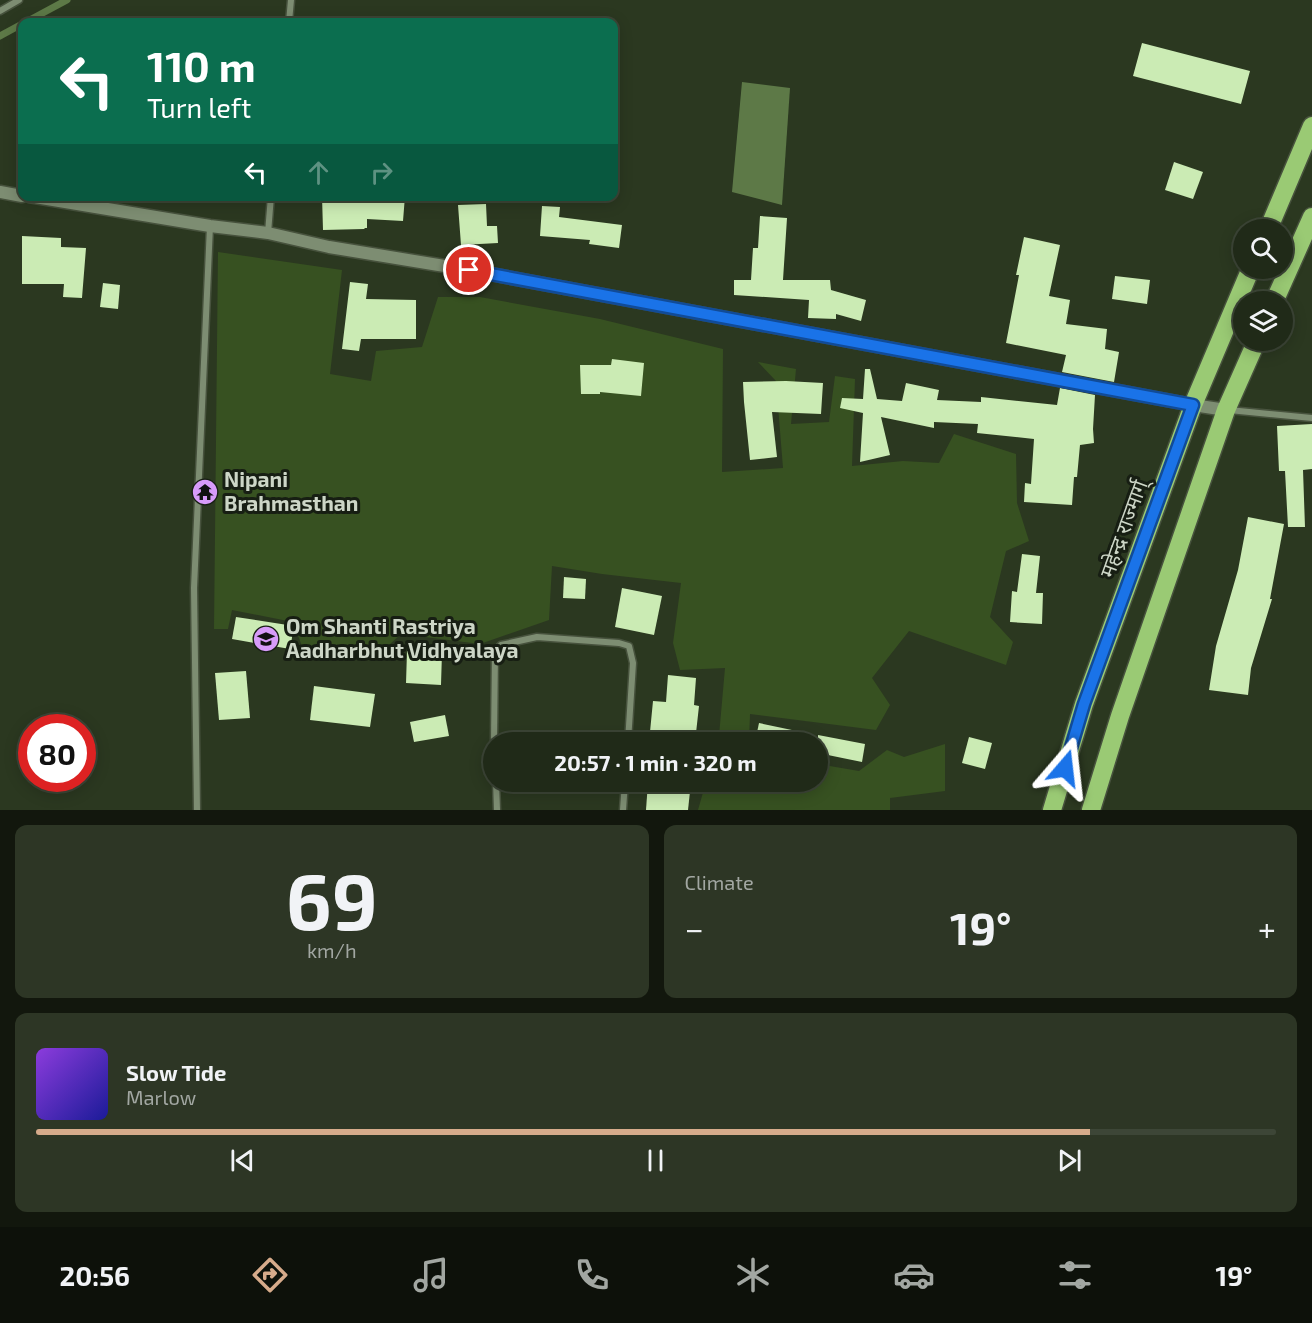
<!DOCTYPE html>
<html lang="en">
<head>
<meta charset="utf-8">
<style>
	:root { --surface:#202a18; --page:#2d3625; --text:#f1f3f6; --muted:#a2a7a2; --line:#3d4637; --accent:#d6ab8b }
	body { margin:0; font-family:"Exo 2","Noto Sans Devanagari",sans-serif; background:var(--page); color:var(--text); height:100vh; display:flex; flex-direction:column; font-size:22px; white-space:nowrap }
	* { box-sizing:border-box; margin:0 }
	p { font-size:20px; color:var(--muted) }
	.icon { flex:none; width:33px; height:33px; fill:none; stroke:currentColor; stroke-width:2; stroke-linecap:round; stroke-linejoin:round }
	.map { position:relative; height:810px; overflow:hidden }
	.details { display:flex; flex-direction:column; gap:15px; padding:15px; background:#12170d; flex:1 }
	.details>* { flex:none }
	.guide { position:absolute; left:18px; top:18px; width:600px; height:183px; border-radius:12px; box-shadow:0 3px 15px #0003,0 0 0 2px var(--line); background:#0b6e4f; color:#fff; overflow:hidden }
	.fabs { position:absolute; left:1233px; top:219px; display:grid; gap:12px }
	.fabs a { display:grid; place-items:center; width:60px; height:60px; border-radius:50%; background:var(--surface); box-shadow:0 3px 15px #0003,0 0 0 2px var(--line); font-size:30px }
	.speed { position:absolute; left:18px; top:714px; display:flex; gap:12px; font-size:30px; font-weight:700; text-align:center }
	.speed>* { display:grid; place-content:center; width:78px; height:78px; border-radius:50%; background:var(--surface); box-shadow:0 3px 15px #0003,0 0 0 2px var(--line); line-height:1 }
	.speed .limit { border:9px solid #d22; background:#fff; color:#111 }
	.pin { position:absolute; display:grid; place-items:center; width:51px; height:51px; color:#fff; margin:-26px; border:3px solid #fff; border-radius:50%; box-shadow:0 2px 6px #0007 }
	.me { position:absolute; width:66px; margin:-33px; rotate:17deg; stroke-linejoin:round; filter:drop-shadow(0 0 4px #0008) }
	.turn { display:flex; align-items:center; gap:21px; height:126px; padding:0 30px; font-size:27px }
	.turn .icon { width:78px; height:78px; stroke-width:2.5 }
	.turn b { display:block; font-size:42px; line-height:51px }
	.lanes { display:flex; align-items:center; height:57px; padding:0 30px; background:#0003; justify-content:center; gap:30px; direction:ltr }
	.lanes .off { opacity:.35 }
	.big { font-size:45px; font-weight:700; line-height:1.1 }
	.details .tile { flex:1; display:flex; flex-direction:column; justify-content:center; gap:9px; min-width:0; padding:0 21px; border-radius:12px; background:var(--page) }
	.details .dial { align-items:center; gap:0 }
	.dial b { font-size:78px; line-height:1 }
	.song { display:flex; align-items:center; gap:18px }
	.cover { width:72px; height:72px; border-radius:9px; background:linear-gradient(135deg,hsl(270 70% 55%),hsl(240 70% 35%)) }
	.played { height:6px; border-radius:3px; background:linear-gradient(90deg,var(--accent) 85%,var(--line) 85%) }
	.keys { display:flex; justify-content:space-around; direction:ltr }
	.heat { display:flex; justify-content:space-between; align-items:center; font-size:33px; direction:ltr }
	.details .tiles { flex:1; display:grid; gap:15px; grid-template-columns:1fr 1fr }
	.tile:last-child { grid-column:span 2 }
	.trip { position:absolute; left:483px; top:732px; width:345px; height:60px; border-radius:30px; background:var(--surface); box-shadow:0 3px 15px #0003,0 0 0 2px var(--line); font-weight:700; line-height:60px; text-align:center }
	.tabs { display:flex; height:96px; justify-content:space-around; align-items:center; background:#0d110a; color:var(--muted) }
	.tabs .icon { width:42px; height:42px }
	.tabs .active { color:var(--accent) }
	.tabs b { font-size:27px; color:var(--text) }
	.map>svg:first-child { display:block }
	.green { fill:#375121 }
	.water { fill:#5d7947 }
	.lines { fill:none; stroke-linecap:round; stroke-linejoin:round }
	.stream { stroke:#5d7947; stroke-width:7 }
	.building { fill:#cbebb4 }
	.street-casing { stroke:#47523d; stroke-width:9 }
	.secondary-casing { stroke:#47523d; stroke-width:15 }
	.highway-casing { stroke:#47523d; stroke-width:21 }
	.street { stroke:#7d8d72; stroke-width:6 }
	.secondary { stroke:#7d8d72; stroke-width:12 }
	.highway { stroke:#9aca74; stroke-width:18 }
	.route-casing { stroke:#114b97; stroke-width:15 }
	.route { stroke:#1a73e8; stroke-width:10 }
	.labels { text-anchor:middle; stroke-width:6; stroke-linejoin:round; paint-order:stroke }
	.poi-label { font-size:21px; font-weight:bold; fill:#cdd6c7; stroke:#171e13; text-anchor:start }
	.street-label { font-size:21px; fill:#cdd6c7; stroke:#171e13 }
</style>
</head>
<body>
<div class="map">
<svg width="1312" height="810" viewBox="0 0 1312 810">
	<rect width="100%" height="100%" fill="#2b3820"/>
	<g class="green">
		<path d="M 218,252 L 342,270 L 330,374 L 371,381 L 376,351 L 422,347 L 438,297 L 480,297 L 600,319 L 723,349 L 722,472 L 783,468 L 776,381 L 758,362 L 796,369 L 791,424 L 829,422 L 835,376 L 855,379 L 852,466 L 903,461 L 939,463 L 954,434 L 1016,454 L 1017,503 L 1029,541 L 1006,551 L 990,617 L 1013,642 L 1006,665 L 909,631 L 872,678 L 890,705 L 876,730 L 750,714 L 749,742 L 718,742 L 719,736 L 725,668 L 680,670 L 673,643 L 681,583 L 602,574 L 552,566 L 549,620 L 480,644 L 401,634 L 376,657 L 303,649 L 293,622 L 232,610 L 228,629 L 214,629 Z"/>
		<path d="M 945,744 L 945,791 L 890,798 L 890,810 L 698,810 L 706,782 L 818,782 L 818,764 L 859,771 L 887,750 L 904,757 Z"/>
	</g>
	<path class="water" d="M 742,82 L 790,88 L 782,205 L 732,192 Z"/>
	<g class="lines">
		<g class="stream">
			<path d="M 26,22 L 67,0"/>
			<path d="M 0,36 L 22,24"/>
		</g>
	</g>
	<g class="building">
		<path d="M 1142,43 L 1250,71 L 1241,104 L 1133,76 Z"/>
		<path d="M 1174,162 L 1203,172 L 1193,199 L 1165,190 Z"/>
		<path d="M 322,196 L 405,196 L 403,221 L 367,219 L 367,228 L 365,228 L 364,229 L 323,230 Z"/>
		<path d="M 486,204 L 487,226 L 497,226 L 498,243 L 461,245 L 458,205 Z"/>
		<path d="M 542,206 L 560,207 L 559,217 L 622,225 L 619,248 L 589,244 L 590,240 L 540,236 Z"/>
		<path d="M 760,216 L 787,218 L 783,280 L 830,280 L 831,290 L 866,300 L 861,321 L 836,314 L 836,319 L 808,318 L 809,300 L 734,295 L 734,280 L 751,280 L 753,248 L 758,248 Z"/>
		<path d="M 22,236 L 61,238 L 61,247 L 86,248 L 82,298 L 63,297 L 64,284 L 22,284 Z"/>
		<path d="M 1024,237 L 1060,245 L 1049,296 L 1070,300 L 1066,324 L 1107,329 L 1105,349 L 1119,352 L 1114,382 L 1062,372 L 1066,355 L 1006,343 L 1019,275 L 1016,275 Z"/>
		<path d="M 1115,276 L 1150,280 L 1147,304 L 1112,299 Z"/>
		<path d="M 350,282 L 368,284 L 366,299 L 416,300 L 416,339 L 361,339 L 359,351 L 342,349 Z"/>
		<path d="M 103,283 L 120,285 L 118,309 L 100,307 Z"/>
		<path d="M 612,359 L 644,363 L 641,396 L 600,392 L 600,394 L 581,394 L 580,365 L 611,365 Z"/>
		<path d="M 865,369 L 870,369 L 877,399 L 902,401 L 906,383 L 939,390 L 937,400 L 981,402 L 981,397 L 1057,405 L 1060,388 L 1095,395 L 1093,429 L 1094,443 L 1080,445 L 1077,477 L 1074,477 L 1072,505 L 1024,502 L 1025,483 L 1031,484 L 1034,439 L 977,433 L 978,424 L 934,422 L 934,428 L 881,417 L 890,455 L 860,462 L 863,413 L 840,408 L 842,398 L 863,399 Z"/>
		<path d="M 786,381 L 823,383 L 821,414 L 772,412 L 777,457 L 750,460 L 744,402 L 743,382 Z"/>
		<path d="M 1312,424 L 1312,469 L 1303,470 L 1305,527 L 1288,527 L 1285,471 L 1279,471 L 1277,426 Z"/>
		<path d="M 1248,517 L 1284,524 L 1270,599 L 1272,599 L 1251,668 L 1248,695 L 1209,690 L 1216,646 L 1238,570 Z"/>
		<path d="M 1022,554 L 1040,556 L 1036,593 L 1043,593 L 1042,624 L 1010,622 L 1012,591 L 1017,592 Z"/>
		<path d="M 564,577 L 586,579 L 585,599 L 563,598 Z"/>
		<path d="M 622,588 L 662,596 L 654,635 L 615,627 Z"/>
		<path d="M 236,617 L 294,626 L 290,649 L 232,639 Z"/>
		<path d="M 407,651 L 442,652 L 441,685 L 406,683 Z"/>
		<path d="M 246,671 L 250,718 L 219,720 L 215,673 Z"/>
		<path d="M 668,675 L 696,678 L 694,705 L 699,706 L 695,742 L 649,742 L 653,701 L 666,702 Z"/>
		<path d="M 314,686 L 375,694 L 370,727 L 310,720 Z"/>
		<path d="M 445,715 L 449,736 L 414,742 L 410,722 Z"/>
		<path d="M 759,723 L 811,734 L 810,742 L 755,742 Z"/>
		<path d="M 818,735 L 865,744 L 862,762 L 818,753 Z"/>
		<path d="M 969,737 L 992,743 L 985,769 L 962,763 Z"/>
		<path d="M 648,782 L 691,782 L 688,810 L 646,810 Z"/>
	</g>
	<g class="lines">
		<g class="street-casing">
			<g id="street">
				<path d="M 0,11 L 19,0"/>
				<path d="M 289,22 L 291,0"/>
				<path d="M 268,233 L 271,196"/>
				<path d="M 1229,410 L 1312,418"/>
				<path d="M 494,742 L 495,651 L 501,645 L 537,637 L 619,643 L 629,646 L 633,663 L 628,742"/>
				<path d="M 496,782 L 497,810"/>
				<path d="M 197,810 L 194,588 L 210,226"/>
				<path d="M 623,810 L 625,782"/>
			</g>
		</g>
		<g class="secondary-casing">
			<g id="secondary">
				<path d="M 0,192 L 22,196"/>
				<path d="M 29,196 L 210,226 L 268,233 L 329,247 L 469,270 L 1193,405 L 1226,410"/>
			</g>
		</g>
		<g class="highway-casing">
			<g id="highway">
				<path d="M 1268,230 L 1312,126"/>
				<path d="M 1274,302 L 1312,217"/>
				<path d="M 1052,810 L 1084,704 L 1193,405 L 1251,268"/>
				<path d="M 1091,810 L 1120,716 L 1226,410 L 1257,340"/>
			</g>
		</g>
		<use href="#street" class="street"/>
		<use href="#secondary" class="secondary"/>
		<use href="#highway" class="highway"/>
	</g>
	<g class="lines">
		<g class="route-casing">
			<path id="route" d="M 469,270 L 1193,405 L 1084,704 L 1065,768"/>
		</g>
		<use href="#route" class="route"/>
	</g>
	<defs>
		<g id="temple-disc" transform="scale(1.35)"><circle r="9.5" fill="#d79bf9" stroke="#171e13"/><path d="M0-6L5-2H3V0L6.5 2.5H4V6H1.5V3h-3V6H-4V2.5H-6.5L-3 0V-2H-5Z" fill="#111"/></g>
		<g id="school-disc" transform="scale(1.35)"><circle r="9.5" fill="#d79bf9" stroke="#171e13"/><path d="M0-5L7-2L0 1L-7-2ZM-4 1L0 2.5L4 1V4Q0 6-4 4Z" fill="#111"/></g>
	</defs>
	<g fill-rule="evenodd">
		<use href="#temple-disc" x="205" y="492"/>
		<use href="#school-disc" x="266" y="639"/>
	</g>
	<g class="labels">
		<g class="poi-label">
			<text x="224" y="487">Nipani<tspan x="224" dy="24">Brahmasthan</tspan></text>
			<text x="286" y="634">Om Shanti Rastriya<tspan x="286" dy="24">Aadharbhut Vidhyalaya</tspan></text>
		</g>
		<g class="street-label">
			<text transform="translate(1124 529) rotate(-70)" y="7">महेन्द्र राज्मार्ग्</text>
		</g>
	</g>
</svg>
<div class="fabs">
<a><svg class="icon" aria-label="search" viewBox="0 0 24 24"><circle cx="10" cy="10" r="6"/><path d="M15 15l6 6"/></svg></a>
<a><svg class="icon" aria-label="layers" viewBox="0 0 24 24"><path d="M12 4l9 5-9 5-9-5zM3 14l9 5 9-5"/></svg></a>
</div>
<div class="speed"><div class="limit">80</div></div>
<div class="pin" style="left:469px;top:270px;background:#d93025"><svg class="icon" aria-label="arrive" viewBox="0 0 24 24"><path d="M6 21V4h12l-3 4 3 4H6"/></svg></div>
<svg class="me" style="left:1065px;top:768px" viewBox="-20 -20 40 40"><path d="M0-17L14 15 0 8-14 15z" fill="#1a73e8" stroke="#fff" stroke-width="4"/></svg>
<div class="trip">20:57 · 1 min · 320 m</div>
<div class="guide">
<div class="turn"><svg class="icon" aria-label="left" viewBox="0 0 24 24"><path d="M17 20v-9H6M10 6l-5 5 5 5"/></svg><div><b>110 m</b>Turn left</div></div>
<div class="lanes"><svg class="icon" aria-label="left" viewBox="0 0 24 24"><path d="M17 20v-9H6M10 6l-5 5 5 5"/></svg><svg class="icon off" aria-label="ahead" viewBox="0 0 24 24"><path d="M12 20V5M6 11l6-6 6 6"/></svg><svg class="icon off" aria-label="right" viewBox="0 0 24 24"><path d="M7 20v-9h11M14 6l5 5-5 5"/></svg></div>
</div>
</div>
<section class="details">
<div class="tiles">
<div class="tile dial"><b>69</b><p>km/h</p></div>
<div class="tile"><p>Climate</p>
<div class="heat"><a>−</a><b class="big">19°</b><a>+</a></div>
</div>
<div class="tile">
<div class="song"><i class="cover"></i><div><b>Slow Tide</b><p>Marlow</p></div></div>
<div class="played"></div>
<div class="keys"><svg class="icon" aria-label="previous" viewBox="0 0 24 24"><path d="M18 5L8 12l10 7zM5 5v14"/></svg><svg class="icon" aria-label="pause" viewBox="0 0 24 24"><path d="M8 5v14M16 5v14"/></svg><svg class="icon" aria-label="next" viewBox="0 0 24 24"><path d="M6 5l10 7-10 7zM19 5v14"/></svg></div>
</div>
</div>
</section>
<nav class="tabs">
<b>20:56</b>
<svg class="icon active" aria-label="directions" viewBox="0 0 24 24"><path d="M12 3l9 9-9 9-9-9zM9 14v-3h6M13 9l2 2-2 2"/></svg>
<svg class="icon" aria-label="music" viewBox="0 0 24 24"><path d="M9 18V5l10-2v13"/><circle cx="6" cy="18" r="3"/><circle cx="16" cy="16" r="3"/></svg>
<svg class="icon" aria-label="phone" viewBox="0 0 24 24"><path d="M5 4h4l2 5-3 2q2 4 5 5l2-3 5 2v4C11 20 4 13 5 4z"/></svg>
<svg class="icon" aria-label="climate" viewBox="0 0 24 24"><path d="M12 3v18M4 7l16 10M4 17L20 7"/></svg>
<svg class="icon" aria-label="car" viewBox="0 0 24 24"><path d="M5 17H2v-5l4-1 3-4h7l3 4 3 1v5h-3M9 17h6M6 11h13"/><circle cx="7" cy="17" r="2"/><circle cx="17" cy="17" r="2"/></svg>
<svg class="icon" aria-label="filters" viewBox="0 0 24 24"><path d="M4 7h16M4 17h16"/><circle cx="9" cy="7" r="2"/><circle cx="15" cy="17" r="2"/></svg>
<b>19°</b>
</nav>
</body>
</html>
